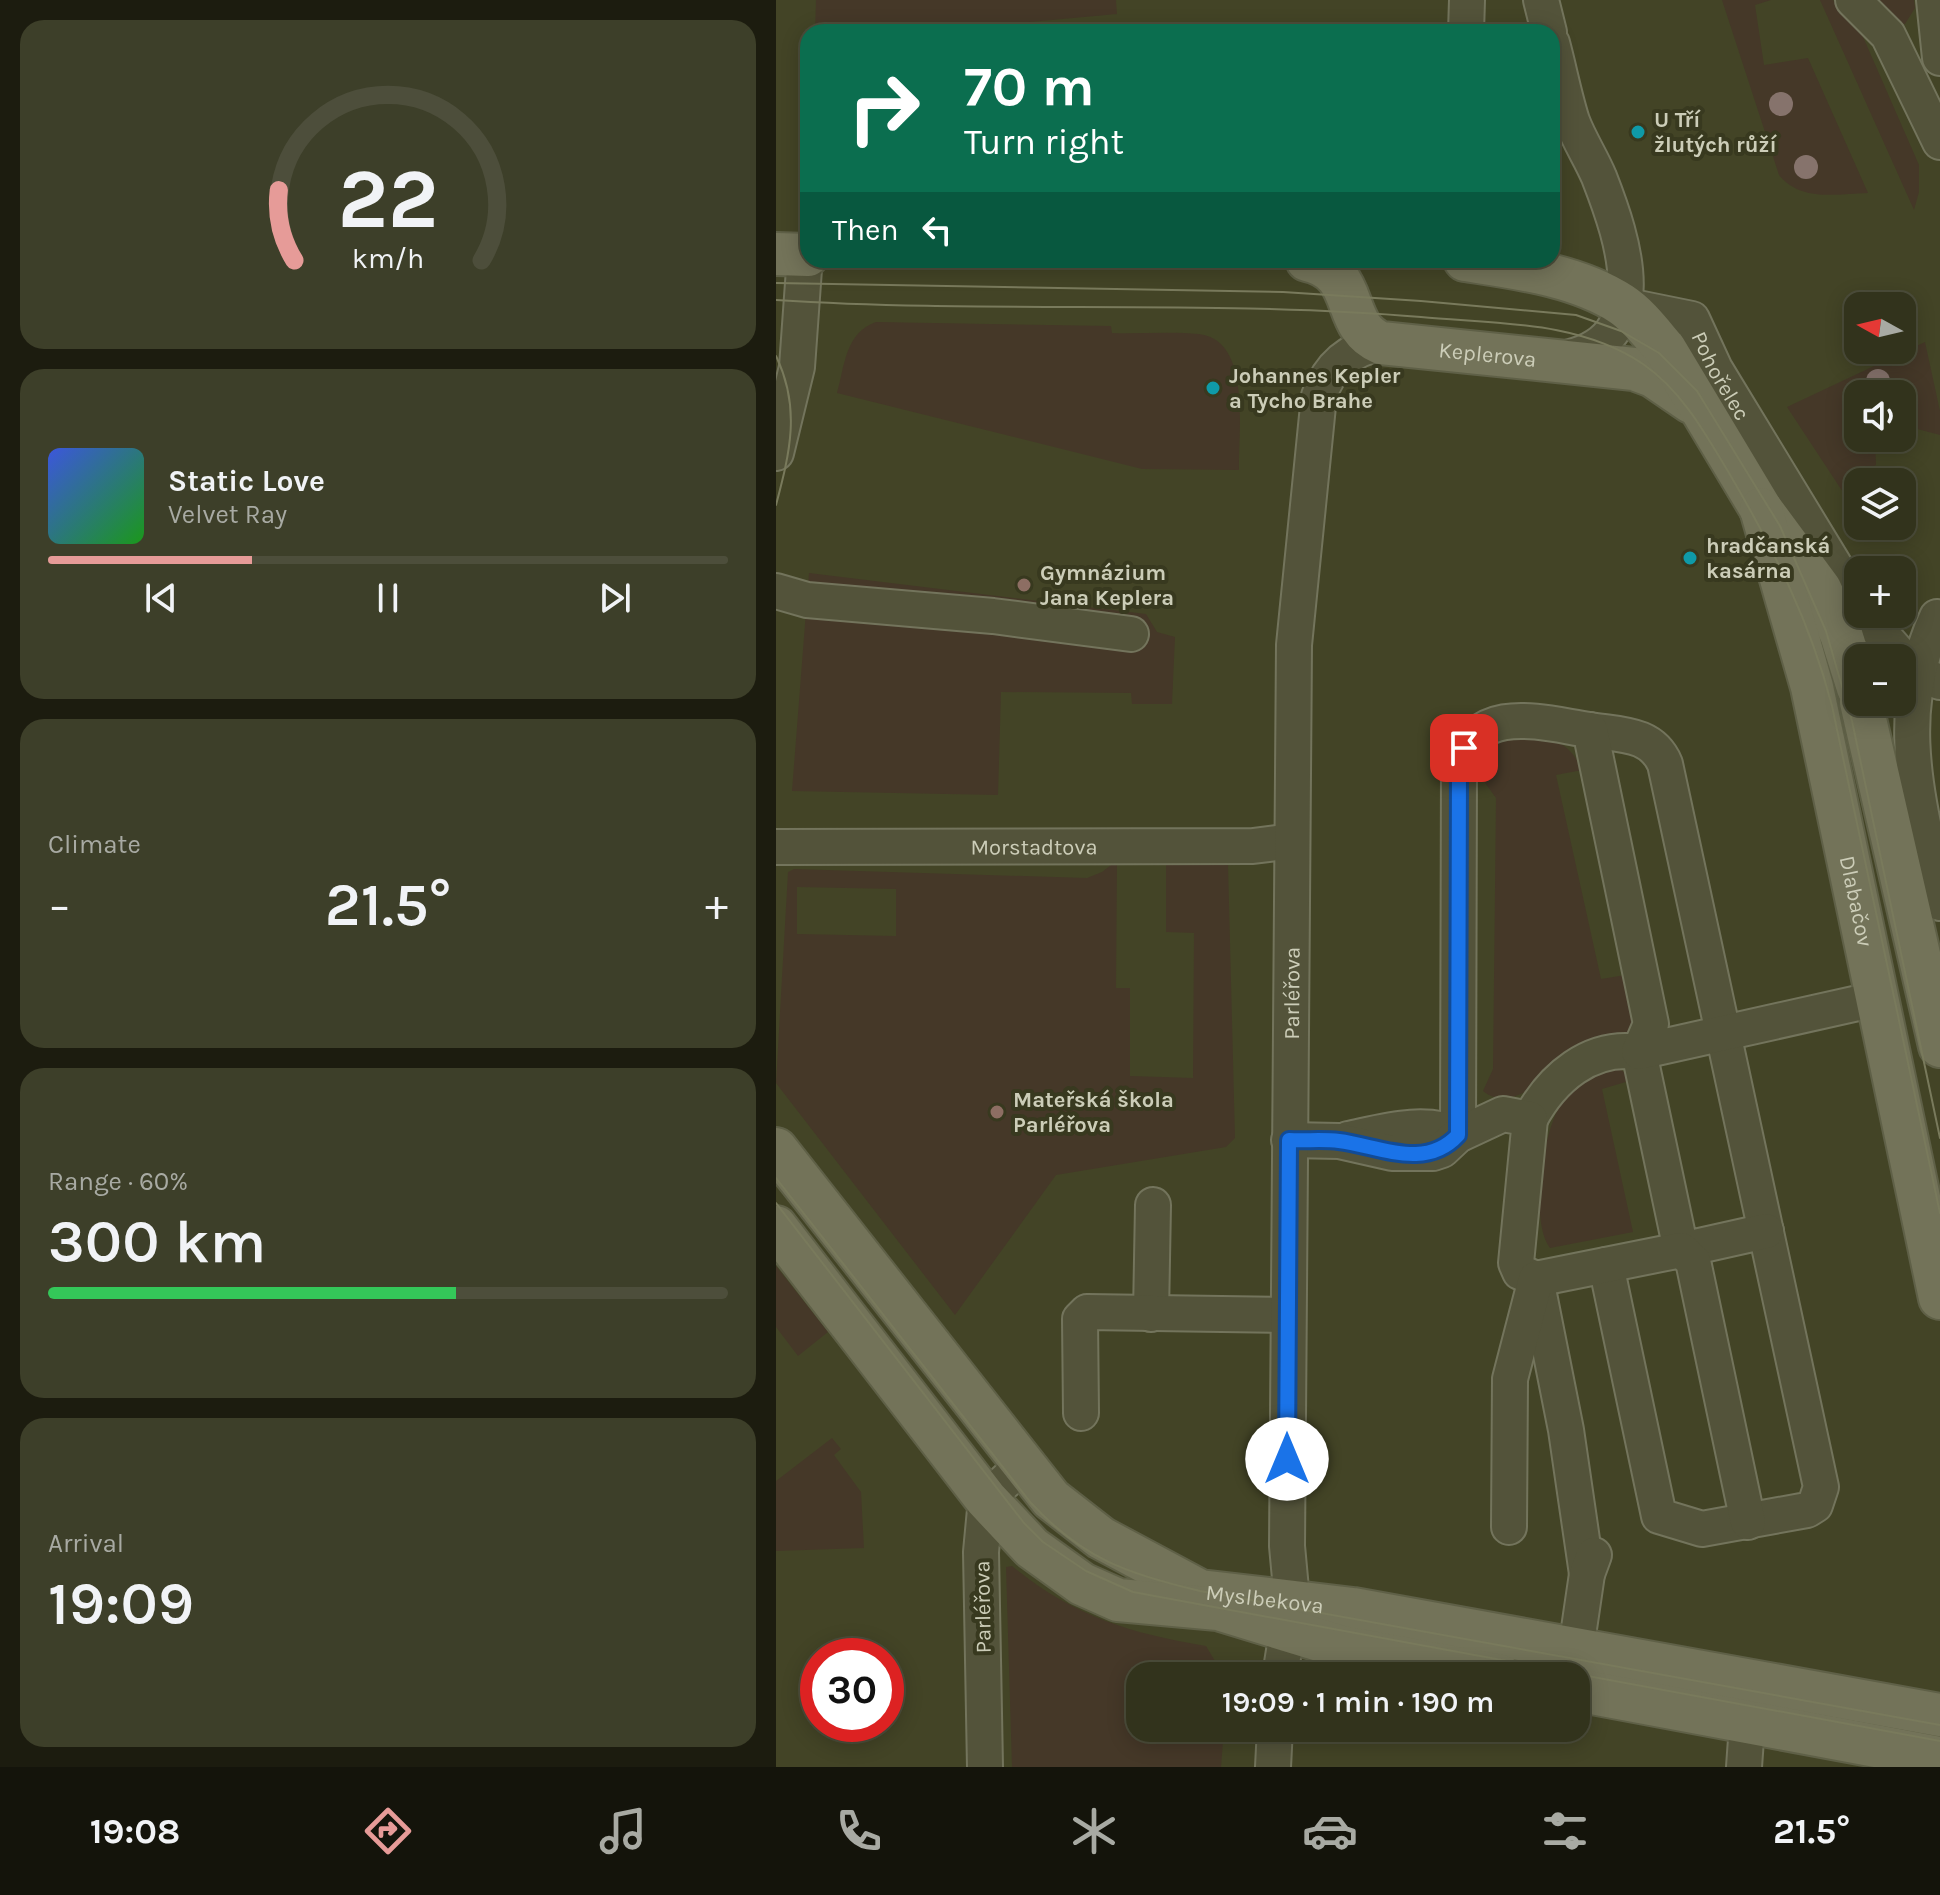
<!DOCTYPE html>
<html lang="en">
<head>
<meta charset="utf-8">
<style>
	:root { --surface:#32331c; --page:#3d3f29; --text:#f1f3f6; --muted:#a8aaa3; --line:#4d4e3b; --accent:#e69b98 }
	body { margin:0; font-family:Karla,sans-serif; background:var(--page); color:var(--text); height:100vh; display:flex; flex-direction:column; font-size:30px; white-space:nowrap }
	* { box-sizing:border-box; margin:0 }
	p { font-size:26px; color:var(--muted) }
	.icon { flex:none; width:44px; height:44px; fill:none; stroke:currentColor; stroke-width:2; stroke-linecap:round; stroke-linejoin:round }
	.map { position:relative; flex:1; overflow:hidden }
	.panel { display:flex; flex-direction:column; gap:20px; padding:20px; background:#1c1c0f; width:776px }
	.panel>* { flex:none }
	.guide { position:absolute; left:24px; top:24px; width:760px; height:244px; border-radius:24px; box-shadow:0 4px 20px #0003,0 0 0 2px var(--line); background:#0b6e4f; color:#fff; overflow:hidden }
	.needle { width:52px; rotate:278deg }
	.fabs { position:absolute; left:1068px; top:292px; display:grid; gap:16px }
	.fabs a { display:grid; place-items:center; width:72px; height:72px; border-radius:16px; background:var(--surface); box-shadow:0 4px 20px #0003,0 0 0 2px var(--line); font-size:40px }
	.speed { position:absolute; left:24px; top:1638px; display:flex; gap:16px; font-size:40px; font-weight:700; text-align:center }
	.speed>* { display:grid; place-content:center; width:104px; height:104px; border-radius:50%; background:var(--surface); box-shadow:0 4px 20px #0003,0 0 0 2px var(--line); line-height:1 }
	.speed .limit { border:12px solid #d22; background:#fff; color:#111 }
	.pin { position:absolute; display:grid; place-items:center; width:68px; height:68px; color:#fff; margin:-34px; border-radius:16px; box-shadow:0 4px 12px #0006 }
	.me { position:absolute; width:88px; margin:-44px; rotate:0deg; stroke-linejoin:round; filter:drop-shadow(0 0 6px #0008) }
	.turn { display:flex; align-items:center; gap:28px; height:168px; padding:0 32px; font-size:36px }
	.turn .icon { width:104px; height:104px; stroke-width:2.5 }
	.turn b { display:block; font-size:56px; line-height:68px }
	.then { display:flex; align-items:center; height:76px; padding:0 32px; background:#0003; gap:16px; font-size:30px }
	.big { font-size:60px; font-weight:600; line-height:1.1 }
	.panel .card { flex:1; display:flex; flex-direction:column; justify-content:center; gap:12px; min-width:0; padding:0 28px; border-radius:24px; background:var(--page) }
	.panel .dial { align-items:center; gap:0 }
	.dial svg { height:208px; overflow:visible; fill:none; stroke:var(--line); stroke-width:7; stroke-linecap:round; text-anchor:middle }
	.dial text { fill:var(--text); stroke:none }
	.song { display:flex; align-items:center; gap:24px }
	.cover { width:96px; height:96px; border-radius:12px; background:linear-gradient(135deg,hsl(230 70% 55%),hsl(120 70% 35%)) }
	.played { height:8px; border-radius:4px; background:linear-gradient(90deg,var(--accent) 30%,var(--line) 30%) }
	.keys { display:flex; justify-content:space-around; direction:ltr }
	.heat { display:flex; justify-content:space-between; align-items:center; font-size:44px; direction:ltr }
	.charge { height:12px; border-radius:6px; background:linear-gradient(90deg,#34c759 60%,var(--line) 0) }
	.trip { position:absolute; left:350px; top:1662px; width:464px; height:80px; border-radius:24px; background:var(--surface); box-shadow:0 4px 20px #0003,0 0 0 2px var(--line); font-weight:600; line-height:80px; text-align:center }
	.tab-bar { display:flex; height:128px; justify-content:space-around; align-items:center; background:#14140b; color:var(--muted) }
	.tab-bar .icon { width:56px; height:56px }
	.tab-bar .active { color:var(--accent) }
	.tab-bar b { font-size:36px; color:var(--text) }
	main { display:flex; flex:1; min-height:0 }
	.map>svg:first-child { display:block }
	.green { fill:#453828; fill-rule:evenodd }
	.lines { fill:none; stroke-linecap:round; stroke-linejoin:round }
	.minor-casing { stroke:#73745c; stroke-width:38 }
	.major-casing { stroke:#5f6047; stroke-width:46 }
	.minor { stroke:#53533a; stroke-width:34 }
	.major { stroke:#737359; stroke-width:42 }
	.tram { stroke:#797a5c; stroke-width:2 }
	.tree { fill:#86736c }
	.route-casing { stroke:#114b97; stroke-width:20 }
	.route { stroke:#1a73e8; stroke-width:14 }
	.culture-dot { fill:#0f9aa8; stroke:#38391f; stroke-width:3 }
	.education-dot { fill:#8d6e63; stroke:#38391f; stroke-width:3 }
	.labels { text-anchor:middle; stroke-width:8; stroke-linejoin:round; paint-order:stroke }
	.poi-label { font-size:22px; font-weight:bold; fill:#cccdb8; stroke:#38391f; text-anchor:start }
	.street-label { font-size:22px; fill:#cccdb8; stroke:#38391f }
</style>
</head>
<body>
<main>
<section class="panel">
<div class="card dial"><svg viewBox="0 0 100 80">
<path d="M14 69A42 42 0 1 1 86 69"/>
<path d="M14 69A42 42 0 0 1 8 42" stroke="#e69b98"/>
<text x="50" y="56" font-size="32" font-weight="700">22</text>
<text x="50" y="72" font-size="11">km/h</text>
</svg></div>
<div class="card">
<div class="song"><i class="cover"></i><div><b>Static Love</b><p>Velvet Ray</p></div></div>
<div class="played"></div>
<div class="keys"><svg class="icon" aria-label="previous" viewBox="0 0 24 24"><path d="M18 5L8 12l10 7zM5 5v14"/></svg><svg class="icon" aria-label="pause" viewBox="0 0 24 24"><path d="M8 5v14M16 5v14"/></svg><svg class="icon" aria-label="next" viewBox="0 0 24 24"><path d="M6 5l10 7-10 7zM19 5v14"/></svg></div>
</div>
<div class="card"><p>Climate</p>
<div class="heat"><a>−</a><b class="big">21.5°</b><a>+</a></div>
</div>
<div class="card"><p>Range · 60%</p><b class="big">300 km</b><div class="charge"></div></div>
<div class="card"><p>Arrival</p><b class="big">19:09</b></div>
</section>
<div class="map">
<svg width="1164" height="1767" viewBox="0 0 1164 1767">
	<rect width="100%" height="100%" fill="#434426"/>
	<g class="green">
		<path d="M 40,0 L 340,0 L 341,14 L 187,28 L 186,32 L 39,32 Z"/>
		<path d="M 946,0 L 995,0 L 979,5 L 988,65 L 1032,58 L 1092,193 C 1060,194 1025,202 1003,175 Z"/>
		<path d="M 1044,0 L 1057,0 L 1084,30 L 1143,165 L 1143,192 L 1138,210 Z"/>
		<path d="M 1089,0 L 1138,0 L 1139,8 L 1129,24 L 1111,23 Z"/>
		<path d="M 100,322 L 335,326 L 336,333 C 365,334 395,331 423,334 C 476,340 462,431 463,470 L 366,469 L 61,393 C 69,365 69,333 100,322 Z"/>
		<path d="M 1149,342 L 1164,411 L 1164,435 L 1130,426 L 1126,419 L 1126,394 L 1082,394 L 1082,438 L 1099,438 L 1100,465 L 1094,468 L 1094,482 L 1082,482 L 1082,507 L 1078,509 L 1011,407 Z"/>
		<path d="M 33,573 L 370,614 L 381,632 L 399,637 L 396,704 L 356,704 L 355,693 L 225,692 L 222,795 L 16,791 Z"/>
		<path d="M 750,734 C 780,741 793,741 806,770 L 780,775 L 825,979 L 850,975 L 857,1022 L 852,1033 C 840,1035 824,1036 814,1042 C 788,1059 740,1119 707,1091 L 717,1069 L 720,798 L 697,766 L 732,736 Z"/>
		<path d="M 343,859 L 452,864 L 459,1138 L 450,1147 L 280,1175 L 179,1315 L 0,1083 L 12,872 L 18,869 L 311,878 L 326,872 ZM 341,863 L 390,863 L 390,932 L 418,933 L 417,1078 L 354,1076 L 354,988 L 340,988 ZM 21,887 L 120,889 L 120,936 L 21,934 Z"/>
		<path d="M 841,1069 L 847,1071 L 853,1081 L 826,1089 L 857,1232 L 774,1248 C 753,1219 767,1127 788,1099 C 800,1084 822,1073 841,1069 Z"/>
		<path d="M 0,1266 L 52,1332 L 22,1356 L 0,1327 Z"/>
		<path d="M 56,1438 L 65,1449 L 58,1455 L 85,1492 L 88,1548 L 0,1551 L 0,1481 Z"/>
		<path d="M 236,1566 C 297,1616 353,1633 430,1646 L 448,1676 L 364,1676 L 364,1728 L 448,1728 L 445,1767 L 236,1767 L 230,1567 Z"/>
	</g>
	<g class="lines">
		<g class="minor-casing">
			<g id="minor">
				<path d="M 765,0 L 773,32"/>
				<path d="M 1077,0 L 1112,35 L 1164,142"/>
				<path d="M 1158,0 L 1164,58"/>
				<path d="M 690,32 L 691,0"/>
				<path d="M 776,43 C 783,69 788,96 796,121 C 803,140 815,158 823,177 C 848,241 882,342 785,359"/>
				<path id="s1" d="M 847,305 L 916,319 L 939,369 L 1082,604"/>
				<path d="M 0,453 L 21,367 L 29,255"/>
				<path d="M 0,591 L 31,600 L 217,616 L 355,634"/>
				<path d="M 1088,614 L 1140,673 L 1164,682"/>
				<path d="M 1161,617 C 1115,717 1143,802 1164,903"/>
				<path d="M 814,730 C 845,735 876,733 889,764 L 1045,1487 L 1039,1505 L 1031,1510 L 926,1529 L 883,1516 L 830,1265"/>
				<path id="s2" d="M 0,847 L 477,846 L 516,841"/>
				<path d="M 754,1119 C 776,1078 814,1045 863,1052 L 905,1250 L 990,1231"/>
				<path d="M 682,1135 L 683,764 C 703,702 765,723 814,730 L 875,1024 L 863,1052 L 1100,999"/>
				<path d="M 572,1139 C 606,1132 649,1119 682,1135"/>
				<path d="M 513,1140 L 563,1141 L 616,1153 L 657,1153 L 666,1150 L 682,1135 L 727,1114 L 754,1119 L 740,1263 L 744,1272 L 760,1279 L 790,1430 L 811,1574"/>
				<path d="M 375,1314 L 377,1205"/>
				<path d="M 305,1413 L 304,1319 L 311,1312 L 512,1315"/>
				<path d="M 733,1527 L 734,1379 L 760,1279 L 905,1250 L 917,1261 L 972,1522"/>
				<path d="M 800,1649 L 811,1574 L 818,1555"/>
				<path id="s3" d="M 504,1676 L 516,1600 L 511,1546 L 518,645 L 543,396 C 553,366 574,349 605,343"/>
				<path d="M 209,1767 L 205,1552 L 210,1499 L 248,1464"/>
				<path d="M 497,1767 L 499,1728"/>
				<path d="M 968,1767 L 973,1697"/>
			</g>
		</g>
		<g class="major-casing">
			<g id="major">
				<path d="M 0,254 L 32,255"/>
				<path id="s4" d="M 531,260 C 586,272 563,326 605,343 L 858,369 L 877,376 L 915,402"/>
				<path d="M 689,260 C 741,268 800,275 845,304 C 862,315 876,334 889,349 L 985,509 L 1044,589 L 1065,634 L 1082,688"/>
				<path id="s5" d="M 985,509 L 1036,687 L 1164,1298"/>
				<path d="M 1085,702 L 1164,1046"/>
				<path id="s6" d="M 0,1149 L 275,1499 L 325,1538 L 424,1591 L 577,1609 L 1164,1715"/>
				<path d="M 0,1227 L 210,1499 L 256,1548 L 306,1584 L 342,1600 L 442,1609 L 566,1647 L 725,1676"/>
				<path d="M 800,1690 L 1164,1758"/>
			</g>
		</g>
		<use href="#minor" class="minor"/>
		<use href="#major" class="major"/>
		<g class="tram">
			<path d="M 0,283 L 507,292 L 645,301 L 800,315 L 845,331 L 883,353 L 921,391 L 1004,526 L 1050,631 L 1076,721 L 1164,1138"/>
			<path d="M 0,300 C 215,314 430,299 645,317 C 719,324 802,320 867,364 C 906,391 929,433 953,473 C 997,548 1034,621 1056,706 L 1164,1213"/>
			<path d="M 0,356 C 25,408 14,452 0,505"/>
			<path d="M 0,1178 L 255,1503 C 307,1559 352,1574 424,1591 L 1164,1725"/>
			<path d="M 0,1203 L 248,1523 L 267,1542 L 310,1571 L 357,1592 L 1164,1741"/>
		</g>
	</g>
	<g class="tree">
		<circle cx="1005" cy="104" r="12"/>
		<circle cx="1030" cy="167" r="12"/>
		<circle cx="1102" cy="381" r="12"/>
	</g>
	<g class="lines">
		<g class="route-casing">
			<path id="route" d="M 511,1459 L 513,1140 C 529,1141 547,1139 563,1141 C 603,1146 649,1171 682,1135 L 683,764 L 688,748"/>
		</g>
		<use href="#route" class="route"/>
	</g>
	<g class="culture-dot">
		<circle cx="862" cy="132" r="8"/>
		<circle cx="437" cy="388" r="8"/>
		<circle cx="914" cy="558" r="8"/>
	</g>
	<g class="education-dot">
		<circle cx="248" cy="585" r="8"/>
		<circle cx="221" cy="1112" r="8"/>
	</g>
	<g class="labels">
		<g class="poi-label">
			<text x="878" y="127">U Tří<tspan x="878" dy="25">žlutých růží</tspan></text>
			<text x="453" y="383">Johannes Kepler<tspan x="453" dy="25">a Tycho Brahe</tspan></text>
			<text x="930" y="553">hradčanská<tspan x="930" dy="25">kasárna</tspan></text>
			<text x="264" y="580">Gymnázium<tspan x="264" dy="25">Jana Keplera</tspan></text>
			<text x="237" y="1107">Mateřská škola<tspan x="237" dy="25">Parléřova</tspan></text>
		</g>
		<g class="street-label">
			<text dy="8" stroke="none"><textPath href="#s4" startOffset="224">Keplerova</textPath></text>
			<text dy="8" stroke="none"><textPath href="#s1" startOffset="134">Pohořelec</textPath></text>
			<text dy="8" stroke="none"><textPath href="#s2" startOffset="258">Morstadtova</textPath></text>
			<text dy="8" stroke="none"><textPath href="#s5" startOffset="404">Dlabačov</textPath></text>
			<text dy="8" stroke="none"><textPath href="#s3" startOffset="684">Parléřova</textPath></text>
			<text dy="8" stroke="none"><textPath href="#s6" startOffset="686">Myslbekova</textPath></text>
			<text transform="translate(206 1607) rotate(-91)" y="8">Parléřova</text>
		</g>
	</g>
</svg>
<div class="fabs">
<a><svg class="needle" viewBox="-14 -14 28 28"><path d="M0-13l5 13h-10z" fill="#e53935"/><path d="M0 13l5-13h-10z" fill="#a8aaa3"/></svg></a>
<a><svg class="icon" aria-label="sound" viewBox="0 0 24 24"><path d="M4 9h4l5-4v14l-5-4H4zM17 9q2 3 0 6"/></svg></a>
<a><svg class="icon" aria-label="layers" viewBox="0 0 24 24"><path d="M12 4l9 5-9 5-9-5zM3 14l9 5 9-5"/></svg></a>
<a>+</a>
<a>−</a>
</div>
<div class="speed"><div class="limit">30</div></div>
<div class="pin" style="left:688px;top:748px;background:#d93025"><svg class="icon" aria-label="arrive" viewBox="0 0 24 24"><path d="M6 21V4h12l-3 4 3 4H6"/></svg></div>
<svg class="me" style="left:511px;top:1459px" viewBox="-20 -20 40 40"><circle r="19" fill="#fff"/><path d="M0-13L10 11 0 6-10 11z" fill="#1a73e8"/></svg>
<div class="trip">19:09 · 1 min · 190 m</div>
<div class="guide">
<div class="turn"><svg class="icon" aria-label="right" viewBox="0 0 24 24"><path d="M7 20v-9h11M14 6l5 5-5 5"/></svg><div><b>70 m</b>Turn right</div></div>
<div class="then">Then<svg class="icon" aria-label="left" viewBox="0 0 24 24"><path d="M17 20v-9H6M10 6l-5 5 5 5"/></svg></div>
</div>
</div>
</main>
<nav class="tab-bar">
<b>19:08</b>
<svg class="icon active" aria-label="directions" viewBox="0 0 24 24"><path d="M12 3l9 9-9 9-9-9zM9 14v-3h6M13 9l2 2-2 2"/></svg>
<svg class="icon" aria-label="music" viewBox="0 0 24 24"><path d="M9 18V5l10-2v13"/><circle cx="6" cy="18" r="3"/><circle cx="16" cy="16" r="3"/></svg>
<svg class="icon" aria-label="phone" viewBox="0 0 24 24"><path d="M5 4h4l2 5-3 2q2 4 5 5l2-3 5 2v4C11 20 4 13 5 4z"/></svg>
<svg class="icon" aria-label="climate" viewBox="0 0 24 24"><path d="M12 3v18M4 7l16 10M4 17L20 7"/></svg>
<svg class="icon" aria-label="car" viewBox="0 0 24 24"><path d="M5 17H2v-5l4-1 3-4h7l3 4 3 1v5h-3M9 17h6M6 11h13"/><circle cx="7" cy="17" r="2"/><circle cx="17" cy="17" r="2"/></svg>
<svg class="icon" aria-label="filters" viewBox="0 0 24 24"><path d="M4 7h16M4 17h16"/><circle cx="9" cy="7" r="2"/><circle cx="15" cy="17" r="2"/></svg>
<b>21.5°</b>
</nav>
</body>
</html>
